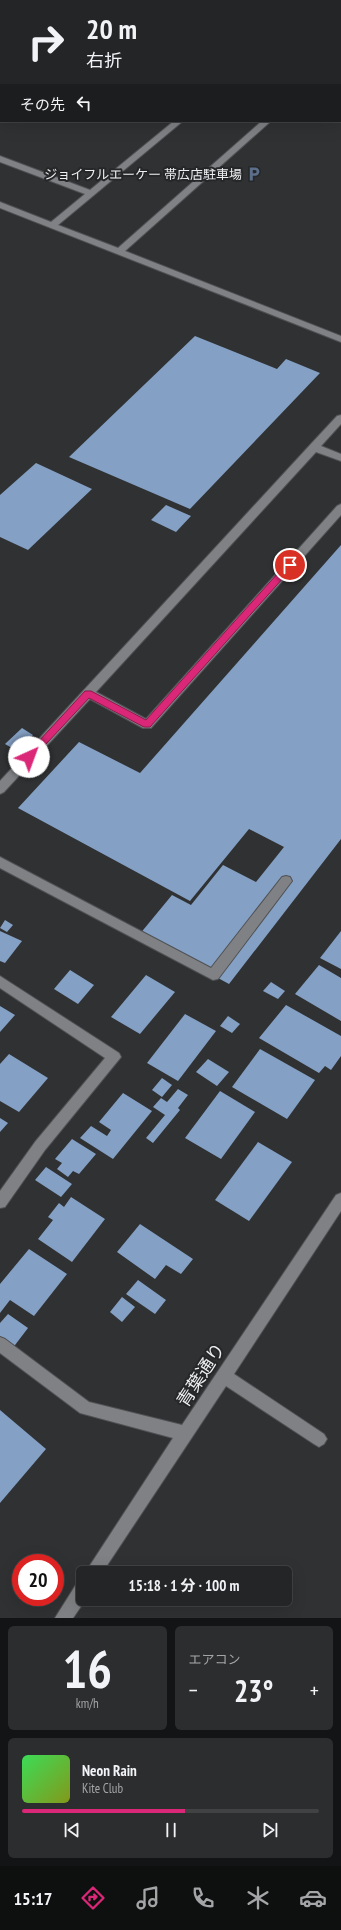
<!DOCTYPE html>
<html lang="ja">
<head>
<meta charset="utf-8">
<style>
	:root { --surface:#232526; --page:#2b2d2e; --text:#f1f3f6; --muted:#a3a5a7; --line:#404243; --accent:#db2777 }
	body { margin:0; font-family:"PT Sans Narrow","Noto Sans JP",sans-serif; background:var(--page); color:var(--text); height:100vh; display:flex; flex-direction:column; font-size:15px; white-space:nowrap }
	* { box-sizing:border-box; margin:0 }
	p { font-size:13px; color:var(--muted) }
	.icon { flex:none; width:22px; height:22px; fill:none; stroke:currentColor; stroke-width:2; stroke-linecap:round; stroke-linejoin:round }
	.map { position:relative; height:1618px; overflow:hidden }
	.details { display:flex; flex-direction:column; gap:8px; padding:8px; background:#131415; flex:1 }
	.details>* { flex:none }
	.guide { position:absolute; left:0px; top:0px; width:341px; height:122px; box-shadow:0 4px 16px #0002,0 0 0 1px var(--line); background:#232526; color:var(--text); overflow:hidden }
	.speed { position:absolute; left:12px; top:1554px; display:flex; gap:8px; font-size:20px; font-weight:700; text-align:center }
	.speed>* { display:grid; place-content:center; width:52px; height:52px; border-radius:50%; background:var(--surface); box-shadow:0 4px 16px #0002,0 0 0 1px var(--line); line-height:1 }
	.speed .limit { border:6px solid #d22; background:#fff; color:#111 }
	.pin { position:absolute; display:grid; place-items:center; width:34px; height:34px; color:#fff; margin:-17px; border:2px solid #fff; border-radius:50%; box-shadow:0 1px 4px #0007 }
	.me { position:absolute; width:44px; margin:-22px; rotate:43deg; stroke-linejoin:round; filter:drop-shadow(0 0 3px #0008) }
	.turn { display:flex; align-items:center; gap:14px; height:84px; padding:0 20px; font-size:18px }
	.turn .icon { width:52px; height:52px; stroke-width:2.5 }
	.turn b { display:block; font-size:28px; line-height:34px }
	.then { display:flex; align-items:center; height:38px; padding:0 20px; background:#0003; gap:8px; font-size:15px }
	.big { font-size:30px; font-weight:700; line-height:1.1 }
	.details .widget { flex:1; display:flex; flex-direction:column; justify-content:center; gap:6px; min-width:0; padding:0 14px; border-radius:6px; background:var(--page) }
	.details .dial { align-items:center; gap:0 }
	.dial b { font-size:52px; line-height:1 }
	.song { display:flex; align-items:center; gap:12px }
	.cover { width:48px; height:48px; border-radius:6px; background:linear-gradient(135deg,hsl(130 70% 55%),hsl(70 70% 35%)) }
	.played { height:4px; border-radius:2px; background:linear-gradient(90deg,var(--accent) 55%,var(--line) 55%) }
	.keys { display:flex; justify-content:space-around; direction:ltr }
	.heat { display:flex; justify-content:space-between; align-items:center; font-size:22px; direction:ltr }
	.details .tiles { flex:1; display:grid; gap:8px; grid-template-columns:1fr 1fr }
	.widget:last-child { grid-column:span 2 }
	.trip { position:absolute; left:76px; top:1566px; width:216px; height:40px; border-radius:6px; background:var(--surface); box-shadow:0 4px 16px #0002,0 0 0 1px var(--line); font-weight:700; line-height:40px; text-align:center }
	.tab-bar { display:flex; height:64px; justify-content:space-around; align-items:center; background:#0e0f0f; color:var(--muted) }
	.tab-bar .icon { width:28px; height:28px }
	.tab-bar .on { color:var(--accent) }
	.tab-bar b { font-size:18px; color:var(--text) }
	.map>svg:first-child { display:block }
	.building { fill:#84a0c4 }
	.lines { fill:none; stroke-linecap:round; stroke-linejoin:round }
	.minor-casing { stroke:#4f5153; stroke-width:2 }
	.minor { fill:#7f8184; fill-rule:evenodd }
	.route { fill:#db2777; stroke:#8e194d }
	.labels { text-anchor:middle; stroke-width:4; stroke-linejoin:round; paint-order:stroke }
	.far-poi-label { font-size:13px; fill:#edeff1; stroke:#252729; text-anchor:end }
	.near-street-label { font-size:18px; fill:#edeff1; stroke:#252729 }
</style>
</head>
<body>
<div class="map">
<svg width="341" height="1618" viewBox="0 0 341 1618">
	<rect width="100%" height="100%" fill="#2f3133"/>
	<g class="building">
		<path d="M 195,336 L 277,369 L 286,359 L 320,373 L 190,509 L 69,457 Z"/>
		<path d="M 36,463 L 92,489 L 28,550 L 0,537 L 0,495 Z"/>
		<path d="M 166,505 L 191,516 L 176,532 L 151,520 Z"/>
		<path d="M 341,545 L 341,839 L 229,984 L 139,935 L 172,895 L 191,905 L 223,865 L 256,882 L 284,847 L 249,829 L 190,901 L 18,808 L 79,742 L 140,773 Z"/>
		<path d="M 22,728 L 33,735 L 17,751 L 5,744 Z"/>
		<path d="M 5,920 L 13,925 L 7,932 L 0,928 Z"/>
		<path d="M 0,931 L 22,941 L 5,963 L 0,961 Z"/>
		<path d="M 341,931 L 341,969 L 320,958 Z"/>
		<path d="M 319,965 L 341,978 L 341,1021 L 295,994 Z"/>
		<path d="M 70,970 L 94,985 L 78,1004 L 54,989 Z"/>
		<path d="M 146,975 L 175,992 L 140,1034 L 111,1017 Z"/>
		<path d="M 271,982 L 285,991 L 278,999 L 263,991 Z"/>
		<path d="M 286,1005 L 341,1036 L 341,1056 L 331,1070 L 325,1066 L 319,1073 L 259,1038 Z"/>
		<path d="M 0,1006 L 15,1015 L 0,1032 Z"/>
		<path d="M 185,1014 L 216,1031 L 178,1081 L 147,1063 Z"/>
		<path d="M 228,1016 L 240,1024 L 232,1033 L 220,1026 Z"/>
		<path d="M 260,1049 L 315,1080 L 287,1119 L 232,1087 Z"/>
		<path d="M 9,1054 L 48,1078 L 19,1112 L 0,1101 L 0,1064 Z"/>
		<path d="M 208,1059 L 229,1072 L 217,1086 L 196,1072 Z"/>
		<path d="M 162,1078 L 172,1085 L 162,1097 L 152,1090 Z"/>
		<path d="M 178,1089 L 188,1095 L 178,1108 L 180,1110 L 153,1143 L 146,1138 L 165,1115 L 153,1107 L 161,1098 L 167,1102 Z"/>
		<path d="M 220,1091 L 255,1112 L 221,1159 L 185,1138 Z"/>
		<path d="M 123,1093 L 152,1111 L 113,1159 L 80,1138 L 91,1126 L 107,1136 L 111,1130 L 99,1122 Z"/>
		<path d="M 0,1118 L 8,1123 L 0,1132 Z"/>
		<path d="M 72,1139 L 96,1154 L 79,1174 L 73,1171 L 68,1177 L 57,1169 L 62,1163 L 55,1159 Z"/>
		<path d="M 258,1142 L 292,1162 L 249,1221 L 215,1200 Z"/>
		<path d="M 46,1167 L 72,1184 L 61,1197 L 35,1180 Z"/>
		<path d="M 71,1197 L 105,1219 L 72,1262 L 38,1239 L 53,1220 L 48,1217 L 59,1203 L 64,1207 Z"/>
		<path d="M 140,1224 L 193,1259 L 181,1274 L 166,1265 L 155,1279 L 117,1252 Z"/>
		<path d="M 29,1249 L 67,1274 L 34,1316 L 10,1300 L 0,1313 L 0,1284 Z"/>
		<path d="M 138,1280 L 166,1300 L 155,1314 L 126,1294 Z"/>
		<path d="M 122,1297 L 135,1307 L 122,1322 L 110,1312 Z"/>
		<path d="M 8,1314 L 28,1328 L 12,1349 L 0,1341 L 0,1323 Z"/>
		<path d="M 0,1410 L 46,1449 L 0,1503 Z"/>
	</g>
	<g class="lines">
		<g class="minor-casing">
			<g id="minor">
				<path d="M 174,121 L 183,121 L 58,225 L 118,248 L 262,121 L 271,121 L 125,251 L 341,336 L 341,342 L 0,208 L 0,202 L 51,222 L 85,194 L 0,162 L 0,156 L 90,190 Z"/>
				<path d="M 341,415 L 341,424 L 321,446 L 341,454 L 341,461 L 316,452 L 96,692 L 146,719 L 337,506 L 341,504 L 341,515 L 151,728 L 143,728 L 90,699 L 4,792 L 0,794 L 0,781 L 310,445 L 337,416 Z"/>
				<path d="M 0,857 L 211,968 L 282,877 L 286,876 L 290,877 L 292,881 L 218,979 L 213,980 L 0,868 Z"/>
				<path d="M 0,976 L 119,1053 L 121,1057 L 45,1150 L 5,1207 L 0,1208 L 0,1191 L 35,1142 L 105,1058 L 0,988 Z"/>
				<path d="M 341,1193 L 341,1211 L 234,1374 L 324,1434 L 327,1439 L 324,1444 L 319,1447 L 314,1444 L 226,1386 L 102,1573 L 85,1573 L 173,1438 L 80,1413 L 0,1353 L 0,1337 L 5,1339 L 89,1402 L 182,1425 L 336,1195 Z"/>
				<path d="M 83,1581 L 83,1599 L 86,1599 L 73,1618 L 55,1618 L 77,1583 Z"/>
			</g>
		</g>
		<use href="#minor" class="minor"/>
	</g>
	<path class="route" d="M 290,562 L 294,565 L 293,567 L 150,727 L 144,727 L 89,698 L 32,759 L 26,759 L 26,755 L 85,691 L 91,691 L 146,720 L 287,563 Z"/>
	<defs>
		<g id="parking-bare" transform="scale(1.2)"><path d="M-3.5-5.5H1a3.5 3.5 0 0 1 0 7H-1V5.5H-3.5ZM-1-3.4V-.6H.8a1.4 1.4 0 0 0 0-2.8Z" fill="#5c6f8a" stroke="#252729" stroke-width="2.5" paint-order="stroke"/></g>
	</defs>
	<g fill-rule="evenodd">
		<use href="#parking-bare" x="254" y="174"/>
	</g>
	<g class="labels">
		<g class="far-poi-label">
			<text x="242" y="179">ジョイフルエーケー 帯広店駐車場</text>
		</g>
		<g class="near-street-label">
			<text transform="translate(201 1375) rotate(-57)" y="6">青葉通り</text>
		</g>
	</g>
</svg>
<div class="speed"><div class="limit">20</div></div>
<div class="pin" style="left:290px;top:565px;background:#d93025"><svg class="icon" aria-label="arrive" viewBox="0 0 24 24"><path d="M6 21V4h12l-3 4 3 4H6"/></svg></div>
<svg class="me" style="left:29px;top:757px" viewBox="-20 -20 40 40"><circle r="19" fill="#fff"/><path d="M0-13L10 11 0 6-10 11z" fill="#db2777"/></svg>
<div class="trip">15:18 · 1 分 · 100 m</div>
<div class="guide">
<div class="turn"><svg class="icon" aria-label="right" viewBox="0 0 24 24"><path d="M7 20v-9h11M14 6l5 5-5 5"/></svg><div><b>20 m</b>右折</div></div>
<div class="then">その先<svg class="icon" aria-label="left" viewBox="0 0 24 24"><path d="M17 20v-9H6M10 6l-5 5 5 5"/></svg></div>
</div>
</div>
<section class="details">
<div class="tiles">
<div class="widget dial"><b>16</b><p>km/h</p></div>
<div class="widget"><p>エアコン</p>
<div class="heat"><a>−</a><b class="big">23°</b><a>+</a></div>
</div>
<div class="widget">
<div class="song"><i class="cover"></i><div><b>Neon Rain</b><p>Kite Club</p></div></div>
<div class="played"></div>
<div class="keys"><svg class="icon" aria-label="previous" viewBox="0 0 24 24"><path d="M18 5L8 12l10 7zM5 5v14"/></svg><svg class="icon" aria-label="pause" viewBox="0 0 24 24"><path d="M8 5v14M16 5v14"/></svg><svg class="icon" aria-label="next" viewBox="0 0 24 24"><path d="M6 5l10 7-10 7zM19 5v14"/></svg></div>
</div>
</div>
</section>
<nav class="tab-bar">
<b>15:17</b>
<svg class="icon on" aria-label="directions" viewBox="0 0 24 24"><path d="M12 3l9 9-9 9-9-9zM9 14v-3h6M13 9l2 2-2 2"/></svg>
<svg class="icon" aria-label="music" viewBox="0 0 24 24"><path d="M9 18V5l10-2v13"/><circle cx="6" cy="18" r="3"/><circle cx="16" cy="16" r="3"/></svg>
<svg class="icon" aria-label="phone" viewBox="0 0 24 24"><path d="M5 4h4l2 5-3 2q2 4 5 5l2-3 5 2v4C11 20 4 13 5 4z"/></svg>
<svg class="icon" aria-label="climate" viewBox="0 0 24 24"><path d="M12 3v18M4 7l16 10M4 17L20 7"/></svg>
<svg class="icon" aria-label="car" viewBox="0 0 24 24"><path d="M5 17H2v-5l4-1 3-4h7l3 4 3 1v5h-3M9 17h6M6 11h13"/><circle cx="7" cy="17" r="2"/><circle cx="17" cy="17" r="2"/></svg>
</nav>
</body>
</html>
